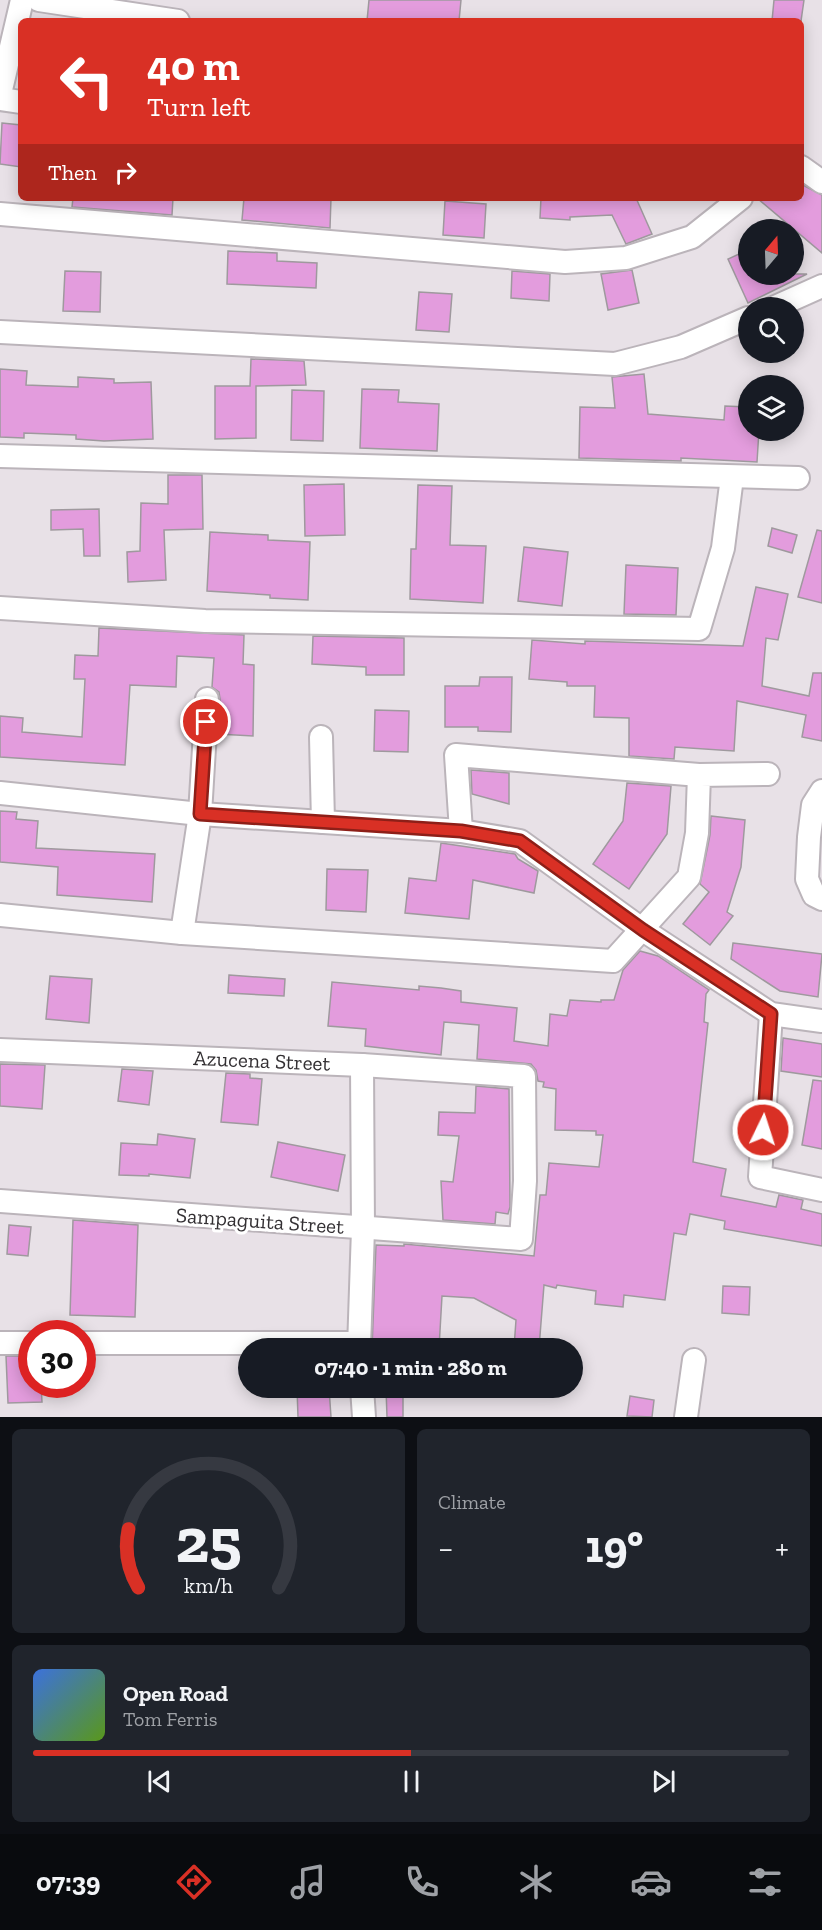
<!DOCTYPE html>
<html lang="en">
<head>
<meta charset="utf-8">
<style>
	:root { --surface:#171b24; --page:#20242c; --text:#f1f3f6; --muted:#9ea1a6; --line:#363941; --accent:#d93025 }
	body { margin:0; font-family:"Zilla Slab",serif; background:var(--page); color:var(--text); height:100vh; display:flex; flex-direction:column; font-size:22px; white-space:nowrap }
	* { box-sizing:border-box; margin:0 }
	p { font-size:20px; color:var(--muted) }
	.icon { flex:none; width:33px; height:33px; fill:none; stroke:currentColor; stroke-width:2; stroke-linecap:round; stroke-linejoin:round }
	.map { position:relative; height:1417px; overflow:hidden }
	.panel { display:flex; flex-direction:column; gap:12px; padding:12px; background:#0d0f14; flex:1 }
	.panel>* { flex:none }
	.guide { position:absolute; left:18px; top:18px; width:786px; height:183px; border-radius:9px; box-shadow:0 3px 15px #0003; background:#d93025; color:#fff; overflow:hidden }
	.needle { width:39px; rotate:19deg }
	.controls { position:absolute; left:738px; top:219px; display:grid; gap:12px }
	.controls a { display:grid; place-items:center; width:66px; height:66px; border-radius:50%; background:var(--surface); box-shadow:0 3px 15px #0003; font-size:30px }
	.speed { position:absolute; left:18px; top:1320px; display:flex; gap:12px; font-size:30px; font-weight:700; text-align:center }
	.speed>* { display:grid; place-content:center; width:78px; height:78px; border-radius:50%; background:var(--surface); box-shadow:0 3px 15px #0003; line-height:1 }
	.speed .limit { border:9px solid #d22; background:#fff; color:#111 }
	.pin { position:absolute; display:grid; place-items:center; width:51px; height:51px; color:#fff; margin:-26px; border:3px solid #fff; border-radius:50%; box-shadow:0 2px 6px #0007 }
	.me { position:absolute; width:66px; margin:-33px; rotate:4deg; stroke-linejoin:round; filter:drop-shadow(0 0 4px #0008) }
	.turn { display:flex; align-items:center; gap:21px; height:126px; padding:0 30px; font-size:27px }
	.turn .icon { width:78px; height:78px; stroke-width:2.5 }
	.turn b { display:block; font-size:42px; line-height:51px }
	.then { display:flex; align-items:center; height:57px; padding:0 30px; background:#0003; gap:12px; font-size:22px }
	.big { font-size:45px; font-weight:700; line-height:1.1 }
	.panel .card { flex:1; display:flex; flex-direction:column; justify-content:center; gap:9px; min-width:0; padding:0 21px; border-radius:9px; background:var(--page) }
	.panel .dial { align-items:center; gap:0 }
	.dial svg { height:156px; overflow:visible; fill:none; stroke:var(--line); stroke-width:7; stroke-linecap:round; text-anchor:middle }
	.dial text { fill:var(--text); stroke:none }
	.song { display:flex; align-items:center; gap:18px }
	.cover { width:72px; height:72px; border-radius:9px; background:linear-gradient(135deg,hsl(220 70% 55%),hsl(90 70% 35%)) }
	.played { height:6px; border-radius:3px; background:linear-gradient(90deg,var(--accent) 50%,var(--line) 50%) }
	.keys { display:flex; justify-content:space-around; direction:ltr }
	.heat { display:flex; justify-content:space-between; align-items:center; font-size:33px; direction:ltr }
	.panel .tiles { flex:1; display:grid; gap:12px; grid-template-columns:1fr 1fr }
	.card:last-child { grid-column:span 2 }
	.trip { position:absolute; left:238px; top:1338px; width:345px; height:60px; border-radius:30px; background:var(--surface); box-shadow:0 3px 15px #0003; font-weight:700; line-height:60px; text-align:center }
	.menu { display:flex; height:96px; justify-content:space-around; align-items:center; background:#090b0e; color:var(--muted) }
	.menu .icon { width:42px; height:42px }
	.menu .current { color:var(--accent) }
	.menu b { font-size:27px; color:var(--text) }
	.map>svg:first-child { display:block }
	.building { fill:#e39cdd; stroke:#9f999e; stroke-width:1.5 }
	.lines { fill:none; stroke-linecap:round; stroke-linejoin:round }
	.street-casing { stroke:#bbb4ba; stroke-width:26 }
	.street { stroke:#fff; stroke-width:22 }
	.route-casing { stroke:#8d1f18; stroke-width:15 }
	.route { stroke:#d93025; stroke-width:10 }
	.labels { text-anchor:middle; stroke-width:6; stroke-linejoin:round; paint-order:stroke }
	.street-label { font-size:21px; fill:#333033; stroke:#fff }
</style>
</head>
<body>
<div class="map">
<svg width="822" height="1417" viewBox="0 0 822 1417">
	<rect width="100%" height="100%" fill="#e8e1e7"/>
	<g class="building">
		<path d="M 369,0 L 461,0 L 459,21 L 367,21 Z"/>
		<path d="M 774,0 L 804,0 L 801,21 L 772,21 Z"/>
		<path d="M 2,123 L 21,125 L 21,167 L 0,164 Z"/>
		<path d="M 801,184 L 822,195 L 822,253 L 757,198 L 801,198 Z"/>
		<path d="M 73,198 L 173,198 L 172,215 L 72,207 Z"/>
		<path d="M 244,198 L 331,198 L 330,228 L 242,220 Z"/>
		<path d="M 541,198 L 636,198 L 652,234 L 626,244 L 612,215 L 570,217 L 570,220 L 540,218 Z"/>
		<path d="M 445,201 L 486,204 L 484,238 L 443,235 Z"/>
		<path d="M 748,250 L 748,274 L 807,274 L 748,303 L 728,259 Z"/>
		<path d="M 228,251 L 277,253 L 277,261 L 317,263 L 316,288 L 227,284 Z"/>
		<path d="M 632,270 L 639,303 L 608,310 L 601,274 Z"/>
		<path d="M 65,271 L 101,272 L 100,312 L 63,311 Z"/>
		<path d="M 512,271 L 550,274 L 549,301 L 511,298 Z"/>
		<path d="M 419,292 L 452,294 L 449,332 L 416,330 Z"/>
		<path d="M 251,359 L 304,361 L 306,385 L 256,386 L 256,438 L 215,439 L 215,386 L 250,386 Z"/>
		<path d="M 0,369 L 27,371 L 26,385 L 78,387 L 78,377 L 114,379 L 114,383 L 151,382 L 153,439 L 104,441 L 76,439 L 76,435 L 24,433 L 24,438 L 0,437 Z"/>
		<path d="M 644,374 L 648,414 L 724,420 L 725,406 L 748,407 L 748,430 L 759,430 L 757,462 L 681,458 L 681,461 L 579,458 L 580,407 L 615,408 L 612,377 Z"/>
		<path d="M 362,389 L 399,390 L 398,402 L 439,404 L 437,451 L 360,448 Z"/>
		<path d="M 292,390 L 324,391 L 323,441 L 291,440 Z"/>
		<path d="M 168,475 L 202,475 L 203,529 L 164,530 L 166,580 L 128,582 L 127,552 L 140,551 L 141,503 L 168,504 Z"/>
		<path d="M 344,484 L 345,535 L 305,536 L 304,485 Z"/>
		<path d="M 418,485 L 452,486 L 450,545 L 486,546 L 483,603 L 410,599 L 411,549 L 416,549 Z"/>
		<path d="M 99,509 L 100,556 L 84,556 L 83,529 L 51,530 L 51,510 Z"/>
		<path d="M 772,528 L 797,535 L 792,553 L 768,546 Z"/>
		<path d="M 817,530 L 822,531 L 822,603 L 798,597 Z"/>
		<path d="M 210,532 L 268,535 L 268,540 L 310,542 L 308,600 L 270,598 L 270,595 L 207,591 Z"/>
		<path d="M 524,547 L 568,552 L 562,606 L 518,601 Z"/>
		<path d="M 626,565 L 678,568 L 676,615 L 624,614 Z"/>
		<path d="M 756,587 L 788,594 L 778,640 L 766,638 L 762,686 L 809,696 L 813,673 L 822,673 L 822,741 L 802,737 L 806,715 L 737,701 L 734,751 L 675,747 L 674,759 L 629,756 L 629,718 L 594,717 L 595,686 L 567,686 L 567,682 L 529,679 L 532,640 L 585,644 L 585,641 L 743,646 Z"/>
		<path d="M 99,628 L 244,635 L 243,664 L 254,665 L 253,736 L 218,734 L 220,699 L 219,692 L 212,687 L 214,658 L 177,656 L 176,687 L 130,685 L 125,765 L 0,757 L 0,716 L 23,718 L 22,732 L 82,737 L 85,679 L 74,679 L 75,655 L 98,656 Z"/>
		<path d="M 313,636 L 404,638 L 404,675 L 366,675 L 366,667 L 312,664 Z"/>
		<path d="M 480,677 L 512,677 L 511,732 L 478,731 L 478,727 L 445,727 L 445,686 L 479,686 Z"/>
		<path d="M 375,710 L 409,711 L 408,752 L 374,751 Z"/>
		<path d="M 471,770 L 509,773 L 509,804 L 472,794 Z"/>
		<path d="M 627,783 L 671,786 L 667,834 L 629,889 L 593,864 L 623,821 Z"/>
		<path d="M 0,811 L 17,812 L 16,819 L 38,821 L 36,848 L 155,854 L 152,902 L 57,895 L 58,867 L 0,862 Z"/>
		<path d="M 711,816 L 745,820 L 741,867 L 727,912 L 733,916 L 710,945 L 683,924 L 709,892 L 700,884 L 710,835 Z"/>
		<path d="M 441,843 L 515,854 L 518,859 L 538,871 L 534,893 L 473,880 L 469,919 L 405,913 L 409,878 L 436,881 Z"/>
		<path d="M 327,869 L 368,870 L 366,912 L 326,910 Z"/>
		<path d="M 733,943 L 822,954 L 818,997 L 780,991 L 731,959 Z"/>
		<path d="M 640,951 L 658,956 L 709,990 L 706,994 L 704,1022 L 708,1023 L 693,1162 L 726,1169 L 721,1196 L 776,1207 L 779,1195 L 803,1200 L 801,1209 L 822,1214 L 822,1246 L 724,1229 L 725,1221 L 690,1214 L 686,1235 L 674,1233 L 665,1300 L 624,1295 L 623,1307 L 595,1304 L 596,1291 L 557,1285 L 556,1288 L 544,1285 L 539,1348 L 514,1348 L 516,1320 L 474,1298 L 442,1296 L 439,1348 L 372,1348 L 376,1245 L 404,1246 L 404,1244 L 534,1256 L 540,1195 L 546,1195 L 549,1163 L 599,1167 L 603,1135 L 596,1135 L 596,1131 L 555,1130 L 556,1089 L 543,1087 L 544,1082 L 538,1081 L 536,1070 L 531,1064 L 477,1059 L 479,1025 L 444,1022 L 441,1055 L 365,1046 L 366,1029 L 328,1026 L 332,982 L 419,990 L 419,986 L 441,988 L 461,991 L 461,1002 L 517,1008 L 514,1041 L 548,1046 L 550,1014 L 567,1016 L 570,1000 L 601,1002 L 601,1000 L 614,1000 L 623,970 Z"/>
		<path d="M 229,975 L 285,979 L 284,996 L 228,993 Z"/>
		<path d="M 50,976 L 92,979 L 89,1023 L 46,1019 Z"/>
		<path d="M 783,1038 L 822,1044 L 822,1077 L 781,1071 Z"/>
		<path d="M 0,1064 L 45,1065 L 42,1109 L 0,1106 Z"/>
		<path d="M 122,1069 L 153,1071 L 149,1105 L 118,1101 Z"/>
		<path d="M 226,1073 L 250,1074 L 250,1078 L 262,1079 L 258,1125 L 221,1122 Z"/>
		<path d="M 813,1080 L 822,1081 L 822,1149 L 802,1145 Z"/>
		<path d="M 476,1086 L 509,1089 L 510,1207 L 508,1214 L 496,1212 L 495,1224 L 443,1220 L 441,1181 L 453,1182 L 459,1136 L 438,1135 L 439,1112 L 475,1113 Z"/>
		<path d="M 158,1134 L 195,1139 L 190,1178 L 149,1174 L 149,1176 L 119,1175 L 121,1143 L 157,1145 Z"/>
		<path d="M 278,1142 L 345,1155 L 338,1191 L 271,1177 Z"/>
		<path d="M 73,1220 L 138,1225 L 135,1317 L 70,1315 Z"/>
		<path d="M 9,1225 L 31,1227 L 28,1256 L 7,1254 Z"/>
		<path d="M 723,1286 L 750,1287 L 749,1315 L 722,1313 Z"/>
		<path d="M 6,1356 L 32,1356 L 32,1384 L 41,1384 L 42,1402 L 8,1403 Z"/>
		<path d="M 297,1388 L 329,1388 L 331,1417 L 298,1417 Z"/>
		<path d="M 386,1388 L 403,1388 L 403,1417 L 387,1417 Z"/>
		<path d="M 630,1396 L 654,1400 L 652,1417 L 627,1416 Z"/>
	</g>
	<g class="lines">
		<g class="street-casing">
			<g id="street">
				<path d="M 39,0 L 178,21"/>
				<path d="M 0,94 L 22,0"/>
				<path d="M 0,99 L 21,102"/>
				<path d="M 801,167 L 822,182"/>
				<path d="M 0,214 L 565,262 L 626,258 L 692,237 L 741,198"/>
				<path d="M 773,308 L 822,286"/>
				<path d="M 0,332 L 615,364 L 681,347 L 748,318"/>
				<path d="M 0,456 L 798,478"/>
				<path d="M 0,608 L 205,621 L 699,629 L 723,548 L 732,477"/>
				<path d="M 321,737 L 323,822"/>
				<path d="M 822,791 L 813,805 L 809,837 L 807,879 L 814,895 L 822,899"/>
				<path d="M 0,793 L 200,814 L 461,831 L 520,841 L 643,930 L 771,1014 L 822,1021"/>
				<path d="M 461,831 L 456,755 L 699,775"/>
				<path d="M 0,915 L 182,933 L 613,961 L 689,877 L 697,833 L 699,775 L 768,774"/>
				<path d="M 182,933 L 200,814 L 207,699"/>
				<path d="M 771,1014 L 760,1177 L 822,1190"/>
				<path id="s1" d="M 0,1050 L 362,1065 L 524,1076 L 525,1181 L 521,1239 L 0,1201"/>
				<path d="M 0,1343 L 32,1343"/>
				<path d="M 82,1343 L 359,1343"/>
				<path d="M 359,1348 L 363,1229 L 362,1065"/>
				<path d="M 362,1388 L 364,1417"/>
				<path d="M 686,1417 L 694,1360"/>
			</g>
		</g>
		<use href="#street" class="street"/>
	</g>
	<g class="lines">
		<g class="route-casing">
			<path id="route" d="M 206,722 L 200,814 L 461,831 L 520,841 L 643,930 L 771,1014 L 763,1130"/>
		</g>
		<use href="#route" class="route"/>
	</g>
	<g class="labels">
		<g class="street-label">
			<text dy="7" stroke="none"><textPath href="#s1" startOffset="262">Azucena Street</textPath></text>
			<text transform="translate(260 1221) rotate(4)" y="7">Sampaguita Street</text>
		</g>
	</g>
</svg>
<div class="controls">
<a><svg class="needle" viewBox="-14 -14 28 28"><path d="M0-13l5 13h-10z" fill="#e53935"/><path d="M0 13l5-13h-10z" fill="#9ea1a6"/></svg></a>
<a><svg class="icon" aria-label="search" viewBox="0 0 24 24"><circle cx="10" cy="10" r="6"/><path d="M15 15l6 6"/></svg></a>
<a><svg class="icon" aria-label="layers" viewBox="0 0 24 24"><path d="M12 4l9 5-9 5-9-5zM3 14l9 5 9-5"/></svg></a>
</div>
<div class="speed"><div class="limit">30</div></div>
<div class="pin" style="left:206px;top:722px;background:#d93025"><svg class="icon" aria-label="arrive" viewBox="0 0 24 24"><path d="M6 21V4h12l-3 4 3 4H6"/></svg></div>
<svg class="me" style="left:763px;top:1130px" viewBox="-20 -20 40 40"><circle r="17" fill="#d93025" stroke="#fff" stroke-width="3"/><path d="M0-11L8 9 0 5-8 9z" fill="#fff"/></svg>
<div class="trip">07:40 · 1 min · 280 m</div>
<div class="guide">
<div class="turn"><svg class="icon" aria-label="left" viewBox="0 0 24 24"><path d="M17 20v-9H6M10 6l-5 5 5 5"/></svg><div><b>40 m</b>Turn left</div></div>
<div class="then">Then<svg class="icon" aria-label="right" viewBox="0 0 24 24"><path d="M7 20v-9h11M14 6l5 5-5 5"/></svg></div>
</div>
</div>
<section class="panel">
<div class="tiles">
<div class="card dial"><svg viewBox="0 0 100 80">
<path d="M14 69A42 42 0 1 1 86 69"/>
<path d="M14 69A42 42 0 0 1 9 39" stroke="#d93025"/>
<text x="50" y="56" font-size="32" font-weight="700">25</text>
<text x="50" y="72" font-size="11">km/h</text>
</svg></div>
<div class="card"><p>Climate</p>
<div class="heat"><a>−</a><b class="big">19°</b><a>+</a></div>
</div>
<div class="card">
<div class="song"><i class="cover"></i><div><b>Open Road</b><p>Tom Ferris</p></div></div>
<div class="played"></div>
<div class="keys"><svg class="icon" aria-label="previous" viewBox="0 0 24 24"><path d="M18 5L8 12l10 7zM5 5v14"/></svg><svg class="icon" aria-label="pause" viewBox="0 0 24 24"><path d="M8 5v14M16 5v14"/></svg><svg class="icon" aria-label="next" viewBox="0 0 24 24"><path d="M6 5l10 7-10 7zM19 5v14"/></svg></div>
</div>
</div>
</section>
<nav class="menu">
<b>07:39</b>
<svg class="icon current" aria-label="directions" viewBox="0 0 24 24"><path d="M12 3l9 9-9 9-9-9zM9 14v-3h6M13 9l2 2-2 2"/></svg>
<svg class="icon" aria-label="music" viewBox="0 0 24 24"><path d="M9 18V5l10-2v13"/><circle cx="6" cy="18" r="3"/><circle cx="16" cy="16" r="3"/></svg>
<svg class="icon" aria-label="phone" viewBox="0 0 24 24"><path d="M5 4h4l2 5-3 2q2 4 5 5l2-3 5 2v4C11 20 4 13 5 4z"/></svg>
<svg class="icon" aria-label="climate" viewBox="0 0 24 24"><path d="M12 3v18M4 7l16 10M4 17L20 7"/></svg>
<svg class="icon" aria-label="car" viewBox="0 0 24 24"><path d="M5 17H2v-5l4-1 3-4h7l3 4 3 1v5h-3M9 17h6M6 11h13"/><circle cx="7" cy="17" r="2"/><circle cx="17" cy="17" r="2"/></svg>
<svg class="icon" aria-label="filters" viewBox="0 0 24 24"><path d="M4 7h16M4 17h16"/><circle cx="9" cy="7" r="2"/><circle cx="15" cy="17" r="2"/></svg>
</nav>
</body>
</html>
